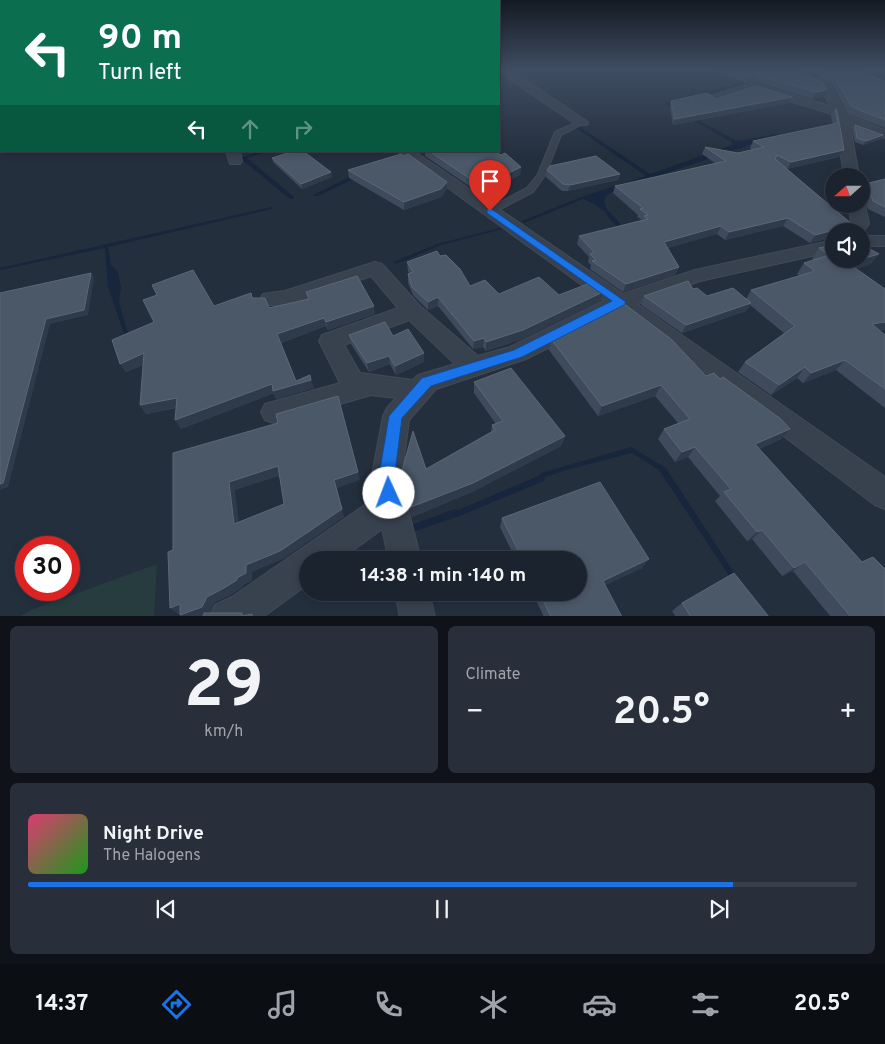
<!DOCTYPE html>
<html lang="en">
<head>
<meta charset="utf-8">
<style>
	:root { --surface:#1b232e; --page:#282f3a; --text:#f1f3f6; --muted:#a0a4aa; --line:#39404a; --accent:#1a73e8 }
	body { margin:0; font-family:Overpass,sans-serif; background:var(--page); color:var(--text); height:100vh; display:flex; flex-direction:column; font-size:19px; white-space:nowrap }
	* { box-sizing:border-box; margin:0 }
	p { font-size:16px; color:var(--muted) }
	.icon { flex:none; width:28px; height:28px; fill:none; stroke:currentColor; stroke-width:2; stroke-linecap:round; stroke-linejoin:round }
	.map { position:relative; height:616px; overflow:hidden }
	.details { display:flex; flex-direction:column; gap:10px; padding:10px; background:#0f1319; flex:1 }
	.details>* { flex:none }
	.banner { position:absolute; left:0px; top:0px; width:500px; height:152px; box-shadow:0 2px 8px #0003,0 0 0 1px var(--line); background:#0b6e4f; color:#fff; overflow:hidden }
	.needle { width:32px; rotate:249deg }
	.controls { position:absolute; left:825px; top:168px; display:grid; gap:10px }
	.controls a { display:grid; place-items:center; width:45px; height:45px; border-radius:50%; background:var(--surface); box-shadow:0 2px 8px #0003,0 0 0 1px var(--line); font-size:25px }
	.speed { position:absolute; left:15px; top:536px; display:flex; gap:10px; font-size:25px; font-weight:700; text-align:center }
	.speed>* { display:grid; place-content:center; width:65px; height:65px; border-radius:50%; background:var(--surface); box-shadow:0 2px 8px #0003,0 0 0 1px var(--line); line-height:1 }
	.speed .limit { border:8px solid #d22; background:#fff; color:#111 }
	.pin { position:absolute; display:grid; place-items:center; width:42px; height:42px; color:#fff; margin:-51px -21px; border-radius:50% 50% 50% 0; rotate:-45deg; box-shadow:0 0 5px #0007 }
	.pin .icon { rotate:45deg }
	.me { position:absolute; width:55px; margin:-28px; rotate:358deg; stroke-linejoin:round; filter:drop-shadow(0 0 4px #0008) }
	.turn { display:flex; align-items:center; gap:18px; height:105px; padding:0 15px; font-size:22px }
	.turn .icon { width:65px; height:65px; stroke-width:2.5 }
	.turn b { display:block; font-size:35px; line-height:42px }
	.lanes { display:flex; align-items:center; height:48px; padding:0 15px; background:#0003; justify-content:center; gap:25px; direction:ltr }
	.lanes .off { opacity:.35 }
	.big { font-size:38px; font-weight:700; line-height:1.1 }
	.details .card { flex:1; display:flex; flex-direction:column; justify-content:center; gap:8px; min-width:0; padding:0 18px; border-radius:8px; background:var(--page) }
	.details .dial { align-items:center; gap:0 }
	.dial b { font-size:65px; line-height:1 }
	.song { display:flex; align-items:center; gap:15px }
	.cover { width:60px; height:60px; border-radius:8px; background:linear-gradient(135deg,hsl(340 70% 55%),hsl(120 70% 35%)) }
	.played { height:5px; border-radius:2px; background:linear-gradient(90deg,var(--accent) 85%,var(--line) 85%) }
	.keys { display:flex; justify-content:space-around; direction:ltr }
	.heat { display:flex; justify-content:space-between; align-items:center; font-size:28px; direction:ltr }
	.details .tiles { flex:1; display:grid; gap:10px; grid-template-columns:1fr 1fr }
	.card:last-child { grid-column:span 2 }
	.trip { position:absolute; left:299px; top:551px; width:288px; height:50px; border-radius:25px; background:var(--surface); box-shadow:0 2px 8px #0003,0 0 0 1px var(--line); font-weight:700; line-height:50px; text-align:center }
	.menu { display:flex; height:80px; justify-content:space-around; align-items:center; background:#0b0e12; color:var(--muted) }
	.menu .icon { width:35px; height:35px }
	.menu .current { color:var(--accent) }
	.menu b { font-size:22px; color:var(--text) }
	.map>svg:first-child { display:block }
	.green { fill:#263c3f }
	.water { fill:#17263c }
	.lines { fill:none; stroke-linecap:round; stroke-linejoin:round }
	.stream { fill:#17263c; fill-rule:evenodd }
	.service-casing { stroke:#414a57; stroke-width:2 }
	.minor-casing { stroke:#414a57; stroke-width:2 }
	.tertiary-casing { stroke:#414a57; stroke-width:29 }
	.service { fill:#38414e; fill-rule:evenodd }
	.minor { fill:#38414e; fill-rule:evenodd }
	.tertiary { stroke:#38414e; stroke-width:28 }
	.wall { fill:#3f4b5c }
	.shaded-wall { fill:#2f3b4b }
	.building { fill:#4b5868; stroke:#5c6777; fill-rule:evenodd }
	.route { fill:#1a73e8; stroke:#114b97 }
</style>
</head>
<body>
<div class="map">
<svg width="885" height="617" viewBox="0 0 885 617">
	<rect width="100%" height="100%" fill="#242f3e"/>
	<path class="green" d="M 157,564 L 154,616 L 20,616 L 31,610 Z"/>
	<g class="water">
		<path d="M 740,83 L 747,85 L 672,106 L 735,140 L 741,141 L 775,134 L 779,135 L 616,190 L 607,195 L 604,201 L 608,213 L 592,203 L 583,199 L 524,223 L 522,221 L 581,197 L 646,176 L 576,128 L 580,127 L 650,174 L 732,145 L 732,142 L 663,104 Z"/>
		<path d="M 272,207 L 272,209 L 108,247 L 111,265 L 118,272 L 121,287 L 119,303 L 128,333 L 124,334 L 108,287 L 105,248 L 0,270 L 0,268 Z"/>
		<path d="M 500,228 L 503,229 L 441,245 L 396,264 L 393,262 L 437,244 Z"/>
		<path d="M 631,447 L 666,468 L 754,603 L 753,612 L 659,470 L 632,453 L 570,469 L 545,477 L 544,481 L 462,515 L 410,533 L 408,526 L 455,509 L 458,510 L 538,476 L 541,473 Z"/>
	</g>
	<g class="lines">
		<g class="stream">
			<path d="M 260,151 L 268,151 L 247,158 L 294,197 L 294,199 L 290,199 L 240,158 Z"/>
			<path d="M 358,173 L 361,175 L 360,176 L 318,196 L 314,196 L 313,195 Z"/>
			<path d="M 608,211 L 610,212 L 628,233 L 628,235 L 624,235 L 606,214 L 606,212 Z"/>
		</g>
		<g class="service-casing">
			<path id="service" d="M 582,120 L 585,122 L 584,123 L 561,135 L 546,174 L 533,192 L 493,213 L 487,213 L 487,209 L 527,188 L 538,174 L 555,132 Z"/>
		</g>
		<g class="minor-casing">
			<g id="minor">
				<path d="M 499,69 L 509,69 L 588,122 L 587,125 L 577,125 L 499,72 Z"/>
				<path d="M 779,69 L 793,69 L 829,84 L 847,115 L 885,130 L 885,138 L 850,126 L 859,176 L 844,176 L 835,115 L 753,90 L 713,103 L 707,99 L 709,96 L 753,83 L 830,106 L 821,88 Z"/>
				<path d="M 226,151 L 240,151 L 242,161 L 240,164 L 230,164 Z"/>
				<path d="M 397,151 L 414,151 L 623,294 L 695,270 L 834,240 L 834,251 L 700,281 L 637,304 L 885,477 L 885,509 L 875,505 L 619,312 L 526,359 L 436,389 L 409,420 L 401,481 L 421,560 L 389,560 L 382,529 L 340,560 L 308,560 L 308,584 L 263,617 L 210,617 L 215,605 L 232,597 L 375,498 L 371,481 L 383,416 L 387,408 L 396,398 L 371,395 L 274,423 L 265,420 L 261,412 L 265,404 L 340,383 L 319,341 L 322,335 L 398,308 L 371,276 C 344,285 289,311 263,304 L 260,299 L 263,294 L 285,291 L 375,262 L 382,264 L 420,306 L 478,356 L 510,347 L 604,301 ZM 409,320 L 455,364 L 418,375 L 413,380 L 360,373 L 344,345 Z"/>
				<path d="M 861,200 L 865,204 L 869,224 L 861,235 L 861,231 L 847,231 L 851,224 L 849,204 L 861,204 Z"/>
				<rect x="861" y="236" width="24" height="10"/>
				<path d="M 395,592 L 429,592 L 435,617 L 400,617 Z"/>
			</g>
		</g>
		<g class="tertiary-casing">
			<path id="tertiary" d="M 0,137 L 1,136"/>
		</g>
		<use href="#service" class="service"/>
		<use href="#minor" class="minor"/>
		<use href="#tertiary" class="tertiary"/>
	</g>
	<g class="wall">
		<path d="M 704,69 L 792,69 L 823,97 L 812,99 L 754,81 L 746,83 Z"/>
		<path d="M 822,72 L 885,81 L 885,128 L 848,114 L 831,83 L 819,78 Z"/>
		<path d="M 716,99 L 789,103 L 673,125 L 670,107 L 671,101 Z"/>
		<path d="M 835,109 L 844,150 L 839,157 L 787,169 L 853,225 L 849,231 L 834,231 L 834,237 L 810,243 L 783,226 L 725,240 L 717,234 L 667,248 L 679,267 L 675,275 L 623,292 L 590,269 L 591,265 L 588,262 L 589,257 L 577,244 L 579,236 L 642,220 L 637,217 L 638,215 L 613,193 L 615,186 L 715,163 L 702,154 L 705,147 L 738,153 L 752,150 L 750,148 L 753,141 L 833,125 L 831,116 Z"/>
		<path d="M 855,125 L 883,135 L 881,139 L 863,145 L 855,142 L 852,129 Z"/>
		<path d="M 425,151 L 493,151 L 521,167 L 520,175 L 481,194 L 425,156 Z"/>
		<path d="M 272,158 L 331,172 L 332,177 L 302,189 L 273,162 Z"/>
		<path d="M 348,170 L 447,189 L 441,197 L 404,210 L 349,178 Z"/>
		<path d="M 547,170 L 620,174 L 618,180 L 568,191 L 562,191 L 546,177 Z"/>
		<path d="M 885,179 L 885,217 L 868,209 L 866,203 L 862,199 L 861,199 L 861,185 Z"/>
		<path d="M 819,248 L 871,264 L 856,269 L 885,289 L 885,330 L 880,331 L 885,335 L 885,408 L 836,370 L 803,383 L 797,378 L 771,395 L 738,372 L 745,362 L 784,333 L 750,305 L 746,311 L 682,333 L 641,305 L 644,296 L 693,289 L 707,296 L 746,299 L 751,290 L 800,276 L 797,274 L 804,263 L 814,260 L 812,259 Z"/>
		<path d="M 440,256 L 470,286 L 499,294 L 559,295 L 600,301 L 522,339 L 486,351 L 483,347 L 473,349 L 438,306 L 428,310 L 413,295 L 408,283 L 408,274 L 409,273 L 408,271 L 407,262 Z"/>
		<path d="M 306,292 L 375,314 L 328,330 L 326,326 L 281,343 L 296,381 L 314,388 L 276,399 L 274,393 L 181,429 L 176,408 L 146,414 L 140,405 L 143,365 L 126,372 L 120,364 L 251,293 L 253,298 L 269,308 L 308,299 Z"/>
		<path d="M 349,335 L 393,336 L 424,353 L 424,362 L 396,375 L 390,364 L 369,372 L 351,344 Z"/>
		<path d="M 551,339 L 706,376 L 781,439 L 759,449 L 885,617 L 831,617 L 793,571 L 782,576 L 752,539 L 747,541 L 715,501 L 720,496 L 688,457 L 675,462 L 658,439 L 664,429 L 678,423 L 655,396 L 598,416 L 549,350 Z"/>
		<path d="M 474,382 L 565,436 L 561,446 L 472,492 L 412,517 L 403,481 L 402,471 L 426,469 L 491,432 L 492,425 L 496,424 L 474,393 Z"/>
		<path d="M 502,518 L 642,568 L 605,585 L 622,617 L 544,617 L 532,592 L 578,592 L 578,560 L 516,560 L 500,527 Z"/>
		<path d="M 682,603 L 769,617 L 676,617 L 672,611 Z"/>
	</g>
	<g class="shaded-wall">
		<path d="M 756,75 L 754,81 L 746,83 L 749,77 Z"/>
		<path d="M 827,90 L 823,97 L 812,99 L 816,92 Z"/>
		<path d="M 792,97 L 789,103 L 673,125 L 675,119 Z"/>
		<path d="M 883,135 L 881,139 L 863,145 L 866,141 Z"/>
		<path d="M 844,150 L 839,157 L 787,169 L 791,162 Z"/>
		<path d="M 521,167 L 520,175 L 481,194 L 481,186 Z"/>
		<path d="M 331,172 L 332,177 L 302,189 L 301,184 Z"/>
		<path d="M 620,174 L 618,180 L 568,191 L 570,185 Z"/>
		<path d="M 447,182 L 447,189 L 441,197 L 404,210 L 404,202 Z"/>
		<path d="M 788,218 L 783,226 L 725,240 L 729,232 Z"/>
		<path d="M 853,225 L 849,231 L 834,231 L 834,237 L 810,243 L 815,235 Z"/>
		<path d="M 721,226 L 717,234 L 661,250 L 664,242 Z"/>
		<path d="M 879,254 L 871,264 L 841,274 L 848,263 Z"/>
		<path d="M 679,267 L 675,275 L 623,292 L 626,284 Z"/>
		<path d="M 91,273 L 94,278 L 88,315 L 50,324 L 8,487 L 0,490 L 0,484 L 46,319 Z"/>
		<path d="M 603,292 L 600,301 L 522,339 L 486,351 L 486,342 Z"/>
		<path d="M 438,297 L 438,306 L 428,310 L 428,302 Z"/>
		<path d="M 751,303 L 746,311 L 682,333 L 686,325 Z"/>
		<path d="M 374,306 L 375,314 L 328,330 L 326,322 Z"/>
		<path d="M 324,318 L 326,326 L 280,343 L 277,334 Z"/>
		<path d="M 885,322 L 885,330 L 863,335 L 872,324 Z"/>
		<path d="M 484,338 L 483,347 L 473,349 L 474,341 Z"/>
		<path d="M 144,353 L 150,362 L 126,372 L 120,364 Z"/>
		<path d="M 424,353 L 424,362 L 396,375 L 395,366 Z"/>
		<path d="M 389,356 L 390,364 L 369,372 L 367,363 Z"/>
		<path d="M 845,360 L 836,370 L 803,383 L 811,373 Z"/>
		<path d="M 805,367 L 797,378 L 771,395 L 779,385 Z"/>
		<path d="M 310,375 L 314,388 L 276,399 L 274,393 L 181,429 L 175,420 L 272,384 L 274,390 Z"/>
		<path d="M 661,385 L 655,396 L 598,416 L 602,406 Z"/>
		<path d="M 177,398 L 182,406 L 146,414 L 140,405 Z"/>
		<path d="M 790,429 L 781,439 L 747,454 L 755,444 Z"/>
		<path d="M 565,436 L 561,446 L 472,492 L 412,517 L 411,507 Z"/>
		<path d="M 695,447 L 688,457 L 675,462 L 682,452 Z"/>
		<path d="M 278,466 L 282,475 L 235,490 L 240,532 L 234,524 L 229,482 Z"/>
		<path d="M 358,472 L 360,480 L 337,488 L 344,517 L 285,558 L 252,572 L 252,581 L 243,585 L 243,587 L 231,595 L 214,603 L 210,613 L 201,617 L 182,617 L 180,615 L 237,578 L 246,565 L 334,480 Z"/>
		<path d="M 762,530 L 752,539 L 747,541 L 757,532 Z"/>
		<path d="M 649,559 L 642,568 L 597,589 L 603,581 Z"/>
		<path d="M 805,562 L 793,571 L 782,576 L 794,568 Z"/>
		<path d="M 180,604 L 188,610 L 178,614 L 170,608 Z"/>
	</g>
	<g class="building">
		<path d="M 724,69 L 792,69 L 823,83 L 827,90 L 816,92 L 756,75 L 749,77 Z"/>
		<path d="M 838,69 L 852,69 L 885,81 L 885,120 L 852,107 L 834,77 L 822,72 Z"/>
		<path d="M 756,86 L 792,97 L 675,119 L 671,101 L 707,93 L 716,99 Z"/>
		<path d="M 835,109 L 837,110 L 844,150 L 791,162 L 777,155 L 775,159 L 853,225 L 815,235 L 788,218 L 729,232 L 721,226 L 664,242 L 679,267 L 626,284 L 592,261 L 596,260 L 590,254 L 594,252 L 579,236 L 648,219 L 644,216 L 648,215 L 640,209 L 643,208 L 615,186 L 726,161 L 705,147 L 738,153 L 764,147 L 753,141 L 838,123 Z"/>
		<path d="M 855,125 L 883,135 L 866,141 L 857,138 Z"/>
		<path d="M 294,151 L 303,151 L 331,172 L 301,184 L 272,158 Z"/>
		<path d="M 429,151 L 493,151 L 501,155 L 505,153 L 521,167 L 481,186 Z"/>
		<path d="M 401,154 L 404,156 L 408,154 L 447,182 L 441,189 L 404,202 L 348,170 Z"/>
		<path d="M 596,156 L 620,174 L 570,185 L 563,184 L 547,170 L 550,166 Z"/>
		<path d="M 885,179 L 885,207 L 873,201 L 871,195 L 867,191 L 865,191 L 864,195 L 861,195 L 861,185 Z"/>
		<path d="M 861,244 L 879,254 L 848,263 L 885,289 L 885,322 L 872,324 L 885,335 L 885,389 L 845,360 L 811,373 L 805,367 L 779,385 L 745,362 L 795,326 L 751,290 L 812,272 L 814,270 L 804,263 L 829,255 L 819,248 L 834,245 L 834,259 L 861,259 Z"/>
		<path d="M 437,251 L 440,256 L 446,255 L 460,269 L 470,286 L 485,280 L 499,294 L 539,277 L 559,295 L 590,283 L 603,292 L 523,330 L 486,342 L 484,338 L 474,341 L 438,297 L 428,302 L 412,287 L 408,274 L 413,272 L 407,262 Z"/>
		<path d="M 193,270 L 214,306 L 251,293 L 252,298 L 265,298 L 269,308 L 309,299 L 306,292 L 357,276 L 374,306 L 326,322 L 324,318 L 277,334 L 296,381 L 310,375 L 311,380 L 273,391 L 272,384 L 175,420 L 177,398 L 140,405 L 144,353 L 120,364 L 112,340 L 154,322 L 143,300 L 157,295 L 152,285 Z"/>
		<path d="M 91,273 L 84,310 L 46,319 L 3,483 L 0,484 L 0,293 Z"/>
		<path d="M 688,281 L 693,289 L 697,288 L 707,296 L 733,288 L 751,303 L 686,325 L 644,296 Z"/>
		<path d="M 623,303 L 671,339 L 706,376 L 714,373 L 720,379 L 723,377 L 781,419 L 790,429 L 755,444 L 862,562 L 873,557 L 885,569 L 885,617 L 851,617 L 805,562 L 794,568 L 762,530 L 757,532 L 724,492 L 731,489 L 695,447 L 682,452 L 664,429 L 690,419 L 661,385 L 602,406 L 551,339 Z"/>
		<path d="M 385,322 L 393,336 L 408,329 L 424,353 L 395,366 L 389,356 L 367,363 L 349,335 Z"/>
		<path d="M 511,368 L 565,436 L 473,483 L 411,507 L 402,471 L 413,431 L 426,469 L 495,430 L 492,425 L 503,421 L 474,382 Z"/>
		<path d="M 338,396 L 358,472 L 334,480 L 342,509 L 280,551 L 246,565 L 246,573 L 237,578 L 237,580 L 224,588 L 207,597 L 202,607 L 180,615 L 180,604 L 170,608 L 168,552 L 173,550 L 173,453 L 278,423 L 276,414 ZM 278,466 L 284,504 L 234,524 L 229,482 Z"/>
		<path d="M 600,482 L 649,559 L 603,581 L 622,617 L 551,617 L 539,592 L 578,592 L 578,560 L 523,560 L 502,518 Z"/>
		<path d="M 734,573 L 769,617 L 691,617 L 682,603 Z"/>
		<path d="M 204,613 L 242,613 L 242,616 L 252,614 L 252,617 L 203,617 Z"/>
	</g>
	<linearGradient id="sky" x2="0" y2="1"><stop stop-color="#141a22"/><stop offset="0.45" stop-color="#3f4d63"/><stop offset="1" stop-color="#3f4d63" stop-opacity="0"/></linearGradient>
	<rect width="885" height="155" fill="url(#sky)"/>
	<path class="route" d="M 490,208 L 626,302 L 624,305 L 522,357 L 431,386 L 402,418 L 394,481 L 397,493 L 394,498 L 389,501 L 383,498 L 378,481 L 389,416 L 422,378 L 514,350 L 612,301 L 487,213 L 487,209 Z"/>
</svg>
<div class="controls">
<a><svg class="needle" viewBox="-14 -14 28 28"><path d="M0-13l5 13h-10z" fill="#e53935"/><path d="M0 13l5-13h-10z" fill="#a0a4aa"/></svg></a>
<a><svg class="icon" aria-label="sound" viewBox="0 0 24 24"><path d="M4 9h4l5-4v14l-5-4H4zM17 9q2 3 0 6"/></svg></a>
</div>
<div class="speed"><div class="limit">30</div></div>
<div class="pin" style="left:490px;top:211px;background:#d93025"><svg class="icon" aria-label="arrive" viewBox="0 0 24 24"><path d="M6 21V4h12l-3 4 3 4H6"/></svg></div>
<svg class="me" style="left:389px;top:493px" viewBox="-20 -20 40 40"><circle r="19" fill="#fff"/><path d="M0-13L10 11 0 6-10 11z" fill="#1a73e8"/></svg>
<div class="trip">14:38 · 1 min · 140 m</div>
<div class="banner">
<div class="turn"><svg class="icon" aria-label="left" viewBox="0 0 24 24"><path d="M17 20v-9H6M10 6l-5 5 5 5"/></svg><div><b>90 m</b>Turn left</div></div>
<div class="lanes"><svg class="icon" aria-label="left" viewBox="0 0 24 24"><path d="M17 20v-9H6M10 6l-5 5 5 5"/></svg><svg class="icon off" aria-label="ahead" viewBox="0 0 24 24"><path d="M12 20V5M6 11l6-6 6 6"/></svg><svg class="icon off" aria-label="right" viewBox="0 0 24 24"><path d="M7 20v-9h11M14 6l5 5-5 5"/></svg></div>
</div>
</div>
<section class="details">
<div class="tiles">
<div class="card dial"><b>29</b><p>km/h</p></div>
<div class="card"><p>Climate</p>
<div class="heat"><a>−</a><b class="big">20.5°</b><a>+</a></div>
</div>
<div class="card">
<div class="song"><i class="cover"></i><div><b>Night Drive</b><p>The Halogens</p></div></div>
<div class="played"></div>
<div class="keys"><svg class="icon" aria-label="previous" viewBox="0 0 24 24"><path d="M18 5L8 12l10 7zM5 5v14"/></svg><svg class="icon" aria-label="pause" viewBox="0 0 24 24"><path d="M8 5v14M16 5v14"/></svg><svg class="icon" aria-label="next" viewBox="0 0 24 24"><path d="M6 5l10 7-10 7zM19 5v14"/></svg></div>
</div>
</div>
</section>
<nav class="menu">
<b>14:37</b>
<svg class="icon current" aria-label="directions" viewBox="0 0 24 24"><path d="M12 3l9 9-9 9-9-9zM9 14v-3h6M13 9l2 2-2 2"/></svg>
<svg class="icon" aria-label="music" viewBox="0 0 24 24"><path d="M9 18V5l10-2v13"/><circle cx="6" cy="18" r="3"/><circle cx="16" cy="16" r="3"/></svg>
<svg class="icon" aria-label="phone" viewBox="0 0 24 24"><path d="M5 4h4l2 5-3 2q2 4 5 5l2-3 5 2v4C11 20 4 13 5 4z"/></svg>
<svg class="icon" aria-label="climate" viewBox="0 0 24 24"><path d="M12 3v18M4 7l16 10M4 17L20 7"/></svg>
<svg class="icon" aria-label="car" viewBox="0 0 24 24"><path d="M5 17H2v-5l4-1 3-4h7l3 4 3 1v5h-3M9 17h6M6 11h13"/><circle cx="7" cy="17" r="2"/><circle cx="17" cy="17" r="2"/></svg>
<svg class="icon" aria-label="filters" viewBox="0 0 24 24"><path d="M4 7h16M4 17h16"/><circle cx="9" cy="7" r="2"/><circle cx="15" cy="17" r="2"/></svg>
<b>20.5°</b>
</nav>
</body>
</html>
